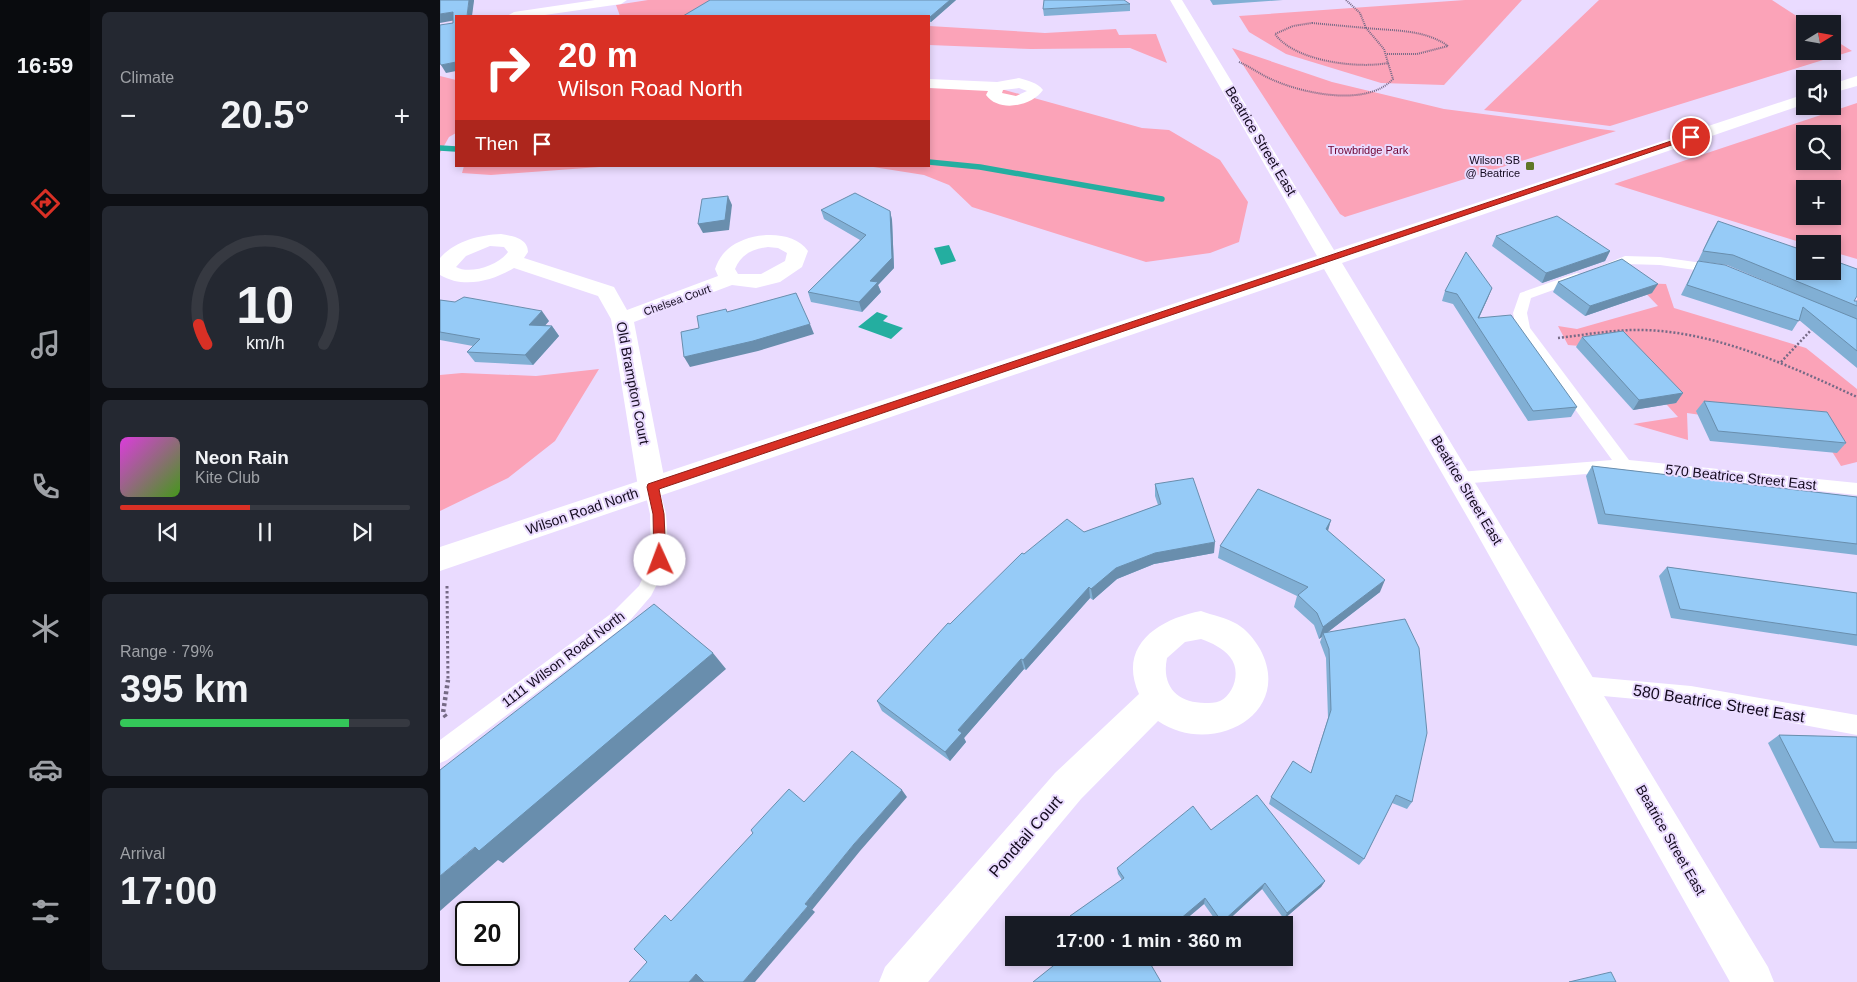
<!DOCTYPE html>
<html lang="en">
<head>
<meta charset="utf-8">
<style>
	:root { --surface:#171b24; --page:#242831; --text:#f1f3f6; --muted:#9ea1a6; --line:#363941; --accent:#d93025 }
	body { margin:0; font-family:Arial,sans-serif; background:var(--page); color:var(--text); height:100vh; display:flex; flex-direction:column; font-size:19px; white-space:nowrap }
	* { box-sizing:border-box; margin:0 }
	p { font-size:16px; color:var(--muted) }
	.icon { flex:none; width:28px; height:28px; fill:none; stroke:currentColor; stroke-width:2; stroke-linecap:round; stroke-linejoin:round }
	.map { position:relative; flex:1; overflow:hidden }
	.sheet { display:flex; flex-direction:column; gap:12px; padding:12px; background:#0d0f14; width:350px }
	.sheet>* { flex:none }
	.guide { position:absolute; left:15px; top:15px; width:475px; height:152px; border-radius:0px; box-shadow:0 2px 8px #0003; background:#d93025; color:#fff; overflow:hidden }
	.needle { width:32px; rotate:79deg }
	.tools { position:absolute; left:1356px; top:15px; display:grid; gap:10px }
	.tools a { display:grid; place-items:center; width:45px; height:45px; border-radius:0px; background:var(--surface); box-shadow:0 2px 8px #0003; font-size:25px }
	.speed { position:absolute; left:15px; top:901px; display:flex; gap:10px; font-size:25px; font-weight:700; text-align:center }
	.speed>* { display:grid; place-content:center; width:65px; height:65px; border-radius:50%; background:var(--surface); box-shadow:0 2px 8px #0003; line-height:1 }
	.speed .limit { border:2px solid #111; border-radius:8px; background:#fff; color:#111 }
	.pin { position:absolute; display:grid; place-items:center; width:42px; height:42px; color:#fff; margin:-21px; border:2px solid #fff; border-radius:50%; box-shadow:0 1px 5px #0007 }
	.me { position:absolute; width:55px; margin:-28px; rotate:358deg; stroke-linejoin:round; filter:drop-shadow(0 0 4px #0008) }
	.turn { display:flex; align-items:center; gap:18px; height:105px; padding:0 20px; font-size:22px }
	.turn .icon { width:65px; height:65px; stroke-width:2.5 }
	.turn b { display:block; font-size:35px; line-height:42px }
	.then { display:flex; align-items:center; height:48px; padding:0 20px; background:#0003; gap:10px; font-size:19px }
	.big { font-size:38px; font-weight:700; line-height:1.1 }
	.sheet .widget { flex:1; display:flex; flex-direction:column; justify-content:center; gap:8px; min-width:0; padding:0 18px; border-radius:8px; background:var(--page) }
	.sheet .dial { align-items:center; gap:0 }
	.dial svg { height:130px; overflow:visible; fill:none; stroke:var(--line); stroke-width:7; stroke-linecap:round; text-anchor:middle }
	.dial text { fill:var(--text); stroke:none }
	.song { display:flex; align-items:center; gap:15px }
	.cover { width:60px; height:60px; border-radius:8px; background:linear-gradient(135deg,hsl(300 70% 55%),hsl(100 70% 35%)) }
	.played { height:5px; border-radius:2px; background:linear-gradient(90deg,var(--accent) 45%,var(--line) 45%) }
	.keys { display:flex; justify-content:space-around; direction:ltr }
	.heat { display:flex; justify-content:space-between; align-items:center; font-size:28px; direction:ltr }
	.charge { height:8px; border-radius:4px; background:linear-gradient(90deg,#34c759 79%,var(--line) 0) }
	.trip { position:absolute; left:565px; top:916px; width:288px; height:50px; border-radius:0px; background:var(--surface); box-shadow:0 2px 8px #0003; font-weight:700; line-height:50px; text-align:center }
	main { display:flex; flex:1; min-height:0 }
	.dock { display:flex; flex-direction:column; width:90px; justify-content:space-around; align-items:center; background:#090b0e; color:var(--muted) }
	.dock .icon { width:35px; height:35px }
	.dock .on { color:var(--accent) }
	.dock b { font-size:22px; color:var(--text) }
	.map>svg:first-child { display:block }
	.green { fill:#fba3b8; fill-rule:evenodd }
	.water { fill:#24aea0 }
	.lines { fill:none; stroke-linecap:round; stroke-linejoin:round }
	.stream { stroke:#24aea0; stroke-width:5.5 }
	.path-far3 { stroke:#766a86; stroke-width:2; stroke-dasharray:1 1; stroke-linecap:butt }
	.path-far2 { stroke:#766a86; stroke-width:2.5; stroke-dasharray:2 2; stroke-linecap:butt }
	.path-far1 { stroke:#766a86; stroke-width:3; stroke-dasharray:2.5 2.5; stroke-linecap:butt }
	.path { stroke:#766a86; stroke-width:4.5; stroke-dasharray:3 3; stroke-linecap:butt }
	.lane { fill:#fff; fill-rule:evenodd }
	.street { fill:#fff; fill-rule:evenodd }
	.secondary { fill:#fff; fill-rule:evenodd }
	.wall { fill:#81afd4 }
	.shaded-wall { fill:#698ead }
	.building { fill:#96cbf7; stroke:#698ead }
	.route { fill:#d93025; stroke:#8d1f18 }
	.poi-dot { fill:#5f7628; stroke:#eadbff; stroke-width:2 }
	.labels { text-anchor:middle; stroke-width:4; stroke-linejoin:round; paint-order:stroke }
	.far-park-label { font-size:11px; fill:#6e0432; stroke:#eadbff }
	.far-poi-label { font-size:11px; fill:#130a1e; stroke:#eadbff; text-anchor:end }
	.far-street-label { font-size:11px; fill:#130a1e; stroke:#eadbff }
	.street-label { font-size:14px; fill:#130a1e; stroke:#eadbff }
	.near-street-label { font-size:16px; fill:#130a1e; stroke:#eadbff }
</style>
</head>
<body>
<main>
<nav class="dock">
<b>16:59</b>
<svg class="icon on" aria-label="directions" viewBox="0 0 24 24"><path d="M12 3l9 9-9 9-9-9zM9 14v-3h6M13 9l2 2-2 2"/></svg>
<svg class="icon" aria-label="music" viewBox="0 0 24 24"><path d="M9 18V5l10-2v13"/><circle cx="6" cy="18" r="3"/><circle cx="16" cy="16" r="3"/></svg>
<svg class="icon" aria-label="phone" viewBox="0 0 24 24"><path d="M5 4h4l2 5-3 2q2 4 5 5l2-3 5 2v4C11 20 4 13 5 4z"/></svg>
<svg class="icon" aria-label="climate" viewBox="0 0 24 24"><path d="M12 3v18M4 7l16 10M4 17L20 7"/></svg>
<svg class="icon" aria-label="car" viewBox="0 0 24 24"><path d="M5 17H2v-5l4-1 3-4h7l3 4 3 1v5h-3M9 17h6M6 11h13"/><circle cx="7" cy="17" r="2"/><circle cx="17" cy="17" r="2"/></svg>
<svg class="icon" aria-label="filters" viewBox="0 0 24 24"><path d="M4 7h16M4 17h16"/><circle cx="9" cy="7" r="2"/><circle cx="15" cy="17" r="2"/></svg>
</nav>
<section class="sheet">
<div class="widget"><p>Climate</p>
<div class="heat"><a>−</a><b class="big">20.5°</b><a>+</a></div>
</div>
<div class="widget dial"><svg viewBox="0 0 100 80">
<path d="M14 69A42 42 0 1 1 86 69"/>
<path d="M14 69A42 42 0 0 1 9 57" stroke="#d93025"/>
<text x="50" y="56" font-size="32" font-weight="700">10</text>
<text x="50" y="72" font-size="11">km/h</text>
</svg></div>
<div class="widget">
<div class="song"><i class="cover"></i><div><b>Neon Rain</b><p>Kite Club</p></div></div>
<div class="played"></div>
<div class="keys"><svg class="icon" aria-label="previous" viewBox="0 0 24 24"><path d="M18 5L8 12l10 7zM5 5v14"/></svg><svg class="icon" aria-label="pause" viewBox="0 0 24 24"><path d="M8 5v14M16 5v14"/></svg><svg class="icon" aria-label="next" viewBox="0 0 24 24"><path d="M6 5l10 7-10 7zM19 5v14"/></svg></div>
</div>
<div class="widget"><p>Range · 79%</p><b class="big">395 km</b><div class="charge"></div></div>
<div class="widget"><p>Arrival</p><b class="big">17:00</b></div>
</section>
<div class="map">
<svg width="1417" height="982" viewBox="0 0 1417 982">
	<rect width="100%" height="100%" fill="#eadbff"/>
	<g class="green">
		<path d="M 208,0 L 275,0 L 376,16 L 180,16 L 176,5 Z"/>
		<path d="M 1025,0 L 1082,0 L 1004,85 L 941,83 L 846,54 L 809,32 L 799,16 Z"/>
		<path d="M 1159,0 L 1332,0 L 1369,24 L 1365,24 L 1365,51 L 1392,51 L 1393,39 L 1412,51 L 1170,126 L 1044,110 Z"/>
		<path d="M 489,26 L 605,33 L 676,29 L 679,35 L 716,34 L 727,63 L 690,48 L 591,49 L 489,45 Z"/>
		<path d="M 792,48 L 892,82 L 1004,109 L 1176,131 L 905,217 L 900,214 Z"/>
		<path d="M 0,76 L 16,80 L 16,133 L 9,137 L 0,153 Z"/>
		<path d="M 489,84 L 554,87 L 702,128 L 729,130 L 780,160 L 808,202 L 799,242 L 770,253 L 706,262 L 532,207 L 509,185 L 484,175 L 427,166 L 489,166 Z"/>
		<path d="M 1417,103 L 1417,259 L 1393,252 L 1392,244 L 1366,244 L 1174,184 ZM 1365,134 L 1392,134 L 1392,161 L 1365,161 ZM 1365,189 L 1392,189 L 1392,216 L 1365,216 Z"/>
		<path d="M 24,166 L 173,166 L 51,175 L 22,173 Z"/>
		<path d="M 1196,283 L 1226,284 L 1234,308 L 1366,348 L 1417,389 L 1417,462 L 1401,466 L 1380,432 L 1247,413 L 1248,440 L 1193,424 L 1238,417 L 1176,349 L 1128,345 L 1118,326 L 1137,329 L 1218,306 Z"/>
		<path d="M 159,369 L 115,441 L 68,478 L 0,511 L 0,375 L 22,373 L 96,376 Z"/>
	</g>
	<g class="water">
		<path d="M 509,245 L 516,261 L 501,265 L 494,248 Z"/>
		<path d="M 437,312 L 448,316 L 443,321 L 463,328 L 451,339 L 418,327 Z"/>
	</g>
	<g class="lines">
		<g class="stream">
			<path d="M 0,148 L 16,149"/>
			<path d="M 489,162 L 540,167 L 722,199"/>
		</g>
		<g class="path-far3">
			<path d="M 906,0 L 920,13 L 926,28"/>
			<path d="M 872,23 L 926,28 L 944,49 L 948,63 C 917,69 854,61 835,34 L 853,26 Z"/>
			<path d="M 926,28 C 954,31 984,29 1008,46 L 977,54 L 947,54"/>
			<path d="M 799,62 C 811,67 821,75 833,80 C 865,94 927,107 953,79 L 948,63"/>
		</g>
		<g class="path-far2">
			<path d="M 1118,338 C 1142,335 1167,331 1191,330 C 1269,328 1348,365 1417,397"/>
			<path d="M 1341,362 L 1373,328"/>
		</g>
		<path class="path-far1" d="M 7,586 L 8,682"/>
		<path class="path" d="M 6,717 L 3,713 L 8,680"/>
		<g class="lane">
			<path d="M 1185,256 L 1220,257 L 1276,265 L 1282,269 L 1276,273 L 1220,265 L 1186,264 L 1162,272 L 1156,268 Z"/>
			<path d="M 1137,273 L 1141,274 L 1143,277 L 1141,280 L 1091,298 L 1087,313 L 1090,328 L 1189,460 L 1417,483 L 1417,495 L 1184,471 L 1019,484 L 1013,482 L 1011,478 L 1013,474 L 1019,472 L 1172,460 L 1076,328 L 1073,313 L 1080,293 Z"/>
			<path d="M 212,481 L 218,483 L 226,514 L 229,560 L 211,596 L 186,625 L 7,760 L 0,763 L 0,740 L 172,613 L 199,586 L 211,560 L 210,514 L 204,487 L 206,483 Z"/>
			<path d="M 1141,676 L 1251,686 L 1417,715 L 1417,735 L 1251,704 L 1141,694 L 1134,691 L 1131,685 L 1134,679 Z"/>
		</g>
		<g class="street">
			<path d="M 155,0 L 187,0 L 181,4 L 98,16 L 67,16 L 74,12 Z"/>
			<path d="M 579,78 C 588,81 597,82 603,90 C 592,106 559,113 546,95 L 548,91 L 489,88 L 489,79 L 557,82 ZM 579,88 L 587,91 L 576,96 L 562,93 L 563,90 Z"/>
			<path d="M 61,234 C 72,236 88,238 88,252 L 84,258 L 174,287 L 187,310 L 278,276 L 275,269 C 278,261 281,255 288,249 C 307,232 352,228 368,251 L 362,267 L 340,282 L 316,288 L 292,285 L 194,322 L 226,487 L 222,494 L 212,497 L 202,494 L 198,487 L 171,319 L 158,296 L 74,268 C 52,281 24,289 0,275 L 0,258 C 15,241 39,235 61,234 ZM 50,246 L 64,247 L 68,252 C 59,265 30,275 16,267 L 26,256 ZM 328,247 L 338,248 L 347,253 L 345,261 L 321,274 L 298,274 L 295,269 C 301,254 313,249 328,247 Z"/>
			<path d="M 761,611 C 772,615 787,618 797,624 C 807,630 814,639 820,649 C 855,714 772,758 718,721 L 641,799 L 488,982 L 439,982 L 445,967 L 615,773 L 699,694 C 677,645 719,619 761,611 ZM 761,639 C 772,643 783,648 790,657 C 801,670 795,693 780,701 C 775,703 770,703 765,703 C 738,703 721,687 727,658 L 745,642 Z"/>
		</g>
		<g class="secondary">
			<path d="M 730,0 L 742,0 L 894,250 L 1365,94 L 1365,104 L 902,263 L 1328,967 L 1334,982 L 1290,982 L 1032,525 L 884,269 L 0,571 L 0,547 L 877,256 Z"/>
			<path d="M 1417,76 L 1417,86 L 1392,93 L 1392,84 Z"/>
		</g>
	</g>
	<g class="wall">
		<path d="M 270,0 L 516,0 L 491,22 L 489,22 L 489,16 Z"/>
		<path d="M 770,0 L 843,0 L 773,5 Z"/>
		<path d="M 690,4 L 690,11 L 604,16 L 603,9 Z"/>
		<path d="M 381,210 L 450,211 L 452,220 L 454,268 L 438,285 L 441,292 L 422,312 L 371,302 L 368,292 L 420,240 L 384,219 Z"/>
		<path d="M 1278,221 L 1414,301 L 1417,301 L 1417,368 L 1359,320 L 1352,331 L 1241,295 L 1258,261 L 1370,300 L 1287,265 L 1258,261 L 1272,231 Z"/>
		<path d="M 1056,236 L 1170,251 L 1165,261 L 1102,283 L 1052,246 Z"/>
		<path d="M 1118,282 L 1212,293 L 1145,316 L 1113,292 Z"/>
		<path d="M 1052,288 L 1039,318 L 1137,407 L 1131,417 L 1088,421 L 1013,304 L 1002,301 L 1005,291 Z"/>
		<path d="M 0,300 L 109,321 L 105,325 L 112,326 L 119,336 L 93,365 L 35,362 L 27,352 L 33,346 L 0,340 Z"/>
		<path d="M 1142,337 L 1243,393 L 1236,403 L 1193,410 L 1136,347 Z"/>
		<path d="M 1264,401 L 1406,443 L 1397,453 L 1270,441 L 1256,411 Z"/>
		<path d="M 1152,466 L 1417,497 L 1417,555 L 1158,524 L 1146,476 Z"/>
		<path d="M 715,484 L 774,553 L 714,564 L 677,579 L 653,600 L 650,598 L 586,670 L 584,669 L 524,738 L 526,742 L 510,761 L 442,711 L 437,701 L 510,624 L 584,554 L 718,505 L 715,496 Z"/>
		<path d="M 891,520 L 888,531 L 940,592 L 888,632 L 972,802 L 967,809 L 952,803 L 924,859 L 919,865 L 829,804 L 831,797 L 871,772 L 888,718 L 886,658 L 880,642 L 882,637 L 879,639 L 874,625 L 854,607 L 857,596 L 778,558 L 780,546 Z"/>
		<path d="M 1227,567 L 1417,593 L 1417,646 L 1231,618 L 1219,576 Z"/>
		<path d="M 1339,735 L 1417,737 L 1417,849 L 1380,848 L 1328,743 Z"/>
		<path d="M 771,830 L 885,881 L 881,887 L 844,919 L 822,889 L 783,925 L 779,925 L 764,904 L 739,925 L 634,925 L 630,916 L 682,880 L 678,874 L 677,868 Z"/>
	</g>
	<g class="shaded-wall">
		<path d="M 29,0 L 34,0 L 34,1 L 32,16 L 27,16 Z"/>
		<path d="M 510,0 L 516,0 L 491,22 L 490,17 Z"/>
		<path d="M 13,12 L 16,20 L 0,23 L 0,14 Z"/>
		<path d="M 16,62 L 16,71 L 6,73 L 1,65 Z"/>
		<path d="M 288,196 L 292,205 L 289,230 L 263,233 L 258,224 Z"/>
		<path d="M 450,211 L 452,220 L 454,268 L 438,285 L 441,292 L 422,312 L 419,302 L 430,281 Z"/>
		<path d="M 1170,251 L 1165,261 L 1102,283 L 1106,273 Z"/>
		<path d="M 1218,284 L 1212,293 L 1145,316 L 1150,306 Z"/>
		<path d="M 1052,288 L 1048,298 L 1036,324 L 1038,318 Z"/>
		<path d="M 102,311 L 109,321 L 97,335 L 89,325 Z"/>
		<path d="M 370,324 L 374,334 L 318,351 L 250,367 L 244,357 Z"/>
		<path d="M 112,326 L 119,336 L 93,365 L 85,355 Z"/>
		<path d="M 1243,393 L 1236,403 L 1193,410 L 1199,400 Z"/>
		<path d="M 891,520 L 887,533 L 886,529 Z"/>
		<path d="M 775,542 L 774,553 L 714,564 L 677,579 L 653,600 L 651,589 L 676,568 L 715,553 Z"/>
		<path d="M 945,580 L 940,592 L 884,635 L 883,633 L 882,637 L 879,639 L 883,627 Z"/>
		<path d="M 649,587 L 650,598 L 586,670 L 583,660 Z"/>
		<path d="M 273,653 L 286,669 L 63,863 L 58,860 L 0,911 L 0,876 Z"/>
		<path d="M 581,659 L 584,669 L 524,738 L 526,742 L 510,761 L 505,752 L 518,730 Z"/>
		<path d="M 462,790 L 467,797 L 420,851 L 372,910 L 365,904 L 414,844 Z"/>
		<path d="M 885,881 L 881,887 L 844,919 L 847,913 Z"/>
		<path d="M 825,883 L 822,889 L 783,925 L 781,925 L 782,922 Z"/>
		<path d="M 765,898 L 764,904 L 739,925 L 733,925 Z"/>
		<path d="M 368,906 L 375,912 L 315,982 L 303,982 Z"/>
		<path d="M 256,974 L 265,979 L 263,982 L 249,982 Z"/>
	</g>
	<g class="building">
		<path d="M 0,0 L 29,0 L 27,16 L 16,16 L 16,62 L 1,65 L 0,63 L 0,25 L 13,23 L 13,12 L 0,14 Z"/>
		<path d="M 270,0 L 510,0 L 490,17 L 489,17 L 489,16 L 243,16 Z"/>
		<path d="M 604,0 L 684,0 L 690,4 L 603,9 Z"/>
		<path d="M 415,193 L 450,211 L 452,258 L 430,281 L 438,282 L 419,302 L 368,292 L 426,235 L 381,210 Z"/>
		<path d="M 288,196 L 285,220 L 258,224 L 262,199 Z"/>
		<path d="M 1117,216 L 1170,251 L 1106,273 L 1056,236 Z"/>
		<path d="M 1278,221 L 1365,251 L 1365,271 L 1392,271 L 1392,260 L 1417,269 L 1417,296 L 1414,301 L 1417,301 L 1417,306 L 1293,255 L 1263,251 Z"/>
		<path d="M 1026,252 L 1052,288 L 1038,318 L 1071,315 L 1137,407 L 1093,411 L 1017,294 L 1005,291 Z"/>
		<path d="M 1182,259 L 1218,284 L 1150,306 L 1118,282 Z"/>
		<path d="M 1258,261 L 1285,265 L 1417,319 L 1417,351 L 1363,307 L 1359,321 L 1247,285 Z"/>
		<path d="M 356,293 L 370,324 L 313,341 L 244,357 L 241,332 L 259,328 L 257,316 L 286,309 L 287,312 Z"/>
		<path d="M 24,297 L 102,311 L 89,325 L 112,326 L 85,355 L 27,352 L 40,339 L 0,332 L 0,300 L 15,302 Z"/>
		<path d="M 1183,331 L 1243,393 L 1199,400 L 1142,337 Z"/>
		<path d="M 1264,401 L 1387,412 L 1406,443 L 1278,431 Z"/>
		<path d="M 1152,466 L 1417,497 L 1417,544 L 1165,514 Z"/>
		<path d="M 753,478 L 775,542 L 715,553 L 676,568 L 651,589 L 649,587 L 583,660 L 581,659 L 518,730 L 522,733 L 505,752 L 437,701 L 508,623 L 510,624 L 582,553 L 584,554 L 627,519 L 644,532 L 721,504 L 715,484 Z"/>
		<path d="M 818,489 L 891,520 L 886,529 L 945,580 L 883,627 L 877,613 L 858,595 L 868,587 L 780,546 Z"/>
		<path d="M 1227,567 L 1417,593 L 1417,635 L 1240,609 Z"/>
		<path d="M 214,604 L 273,653 L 39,851 L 35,847 L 0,876 L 0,770 Z"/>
		<path d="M 965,619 L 979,648 L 987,733 L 972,802 L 956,795 L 924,859 L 831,797 L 853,761 L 871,773 L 891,710 L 889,649 L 883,633 Z"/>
		<path d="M 1339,735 L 1417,737 L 1417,842 L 1394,842 Z"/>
		<path d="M 412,751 L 462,790 L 414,844 L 365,904 L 368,906 L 303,982 L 264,982 L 256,974 L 249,982 L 189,982 L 207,962 L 194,949 L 225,915 L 231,921 L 313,833 L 311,830 L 349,789 L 364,802 Z"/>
		<path d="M 817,795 L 885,881 L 847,913 L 825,883 L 782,922 L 765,898 L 733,925 L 635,925 L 630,916 L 684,878 L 677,868 L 753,806 L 771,830 Z"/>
		<path d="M 623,958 L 707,958 L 721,982 L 593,982 Z"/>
		<path d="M 1171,972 L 1176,982 L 1129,982 Z"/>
	</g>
	<path class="route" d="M 1249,135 L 1255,137 L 219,489 L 224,514 L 226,560 L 220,565 L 214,560 L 213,514 L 207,487 L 208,484 Z"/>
	<rect class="poi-dot" x="1085" y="161" width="10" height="10" rx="2.5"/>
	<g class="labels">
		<g class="far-park-label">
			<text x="928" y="154">Trowbridge Park</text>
		</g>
		<g class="far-poi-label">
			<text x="1080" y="164">Wilson SB<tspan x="1080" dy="13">@ Beatrice</tspan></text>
		</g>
		<g class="far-street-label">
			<text transform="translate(237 300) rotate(-20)" y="4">Chelsea Court</text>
		</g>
		<g class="street-label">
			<text transform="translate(821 141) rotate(59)" y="5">Beatrice Street East</text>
			<text transform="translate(193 383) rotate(79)" y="5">Old Brampton Court</text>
			<text transform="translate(1301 477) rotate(6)" y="5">570 Beatrice Street East</text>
			<text transform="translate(1027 490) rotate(59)" y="5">Beatrice Street East</text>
			<text transform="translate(142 511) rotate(-19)" y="5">Wilson Road North</text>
			<text transform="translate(123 659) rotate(-37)" y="5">1111 Wilson Road North</text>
			<text transform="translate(1231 840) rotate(60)" y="5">Beatrice Street East</text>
		</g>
		<g class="near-street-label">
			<text transform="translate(1279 703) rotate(9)" y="6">580 Beatrice Street East</text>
			<text transform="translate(585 836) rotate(-49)" y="6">Pondtail Court</text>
		</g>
	</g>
</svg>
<div class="tools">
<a><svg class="needle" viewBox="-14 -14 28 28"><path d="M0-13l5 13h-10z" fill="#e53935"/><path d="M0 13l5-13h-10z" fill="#9ea1a6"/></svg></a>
<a><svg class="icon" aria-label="sound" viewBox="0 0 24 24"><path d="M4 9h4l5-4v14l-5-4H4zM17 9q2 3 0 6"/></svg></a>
<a><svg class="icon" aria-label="search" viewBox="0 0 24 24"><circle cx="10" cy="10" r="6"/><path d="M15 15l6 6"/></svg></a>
<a>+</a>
<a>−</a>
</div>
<div class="speed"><div class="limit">20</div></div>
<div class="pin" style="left:1251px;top:137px;background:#d93025"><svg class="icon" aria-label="arrive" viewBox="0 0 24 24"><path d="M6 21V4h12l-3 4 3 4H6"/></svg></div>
<svg class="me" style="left:220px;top:560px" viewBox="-20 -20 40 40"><circle r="19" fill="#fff"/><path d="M0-13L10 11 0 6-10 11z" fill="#d93025"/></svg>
<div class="trip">17:00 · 1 min · 360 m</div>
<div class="guide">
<div class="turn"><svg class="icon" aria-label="right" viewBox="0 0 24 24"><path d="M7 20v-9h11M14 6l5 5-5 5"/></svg><div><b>20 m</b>Wilson Road North</div></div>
<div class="then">Then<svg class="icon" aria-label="arrive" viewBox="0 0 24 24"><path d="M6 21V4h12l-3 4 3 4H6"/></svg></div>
</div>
</div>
</main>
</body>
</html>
